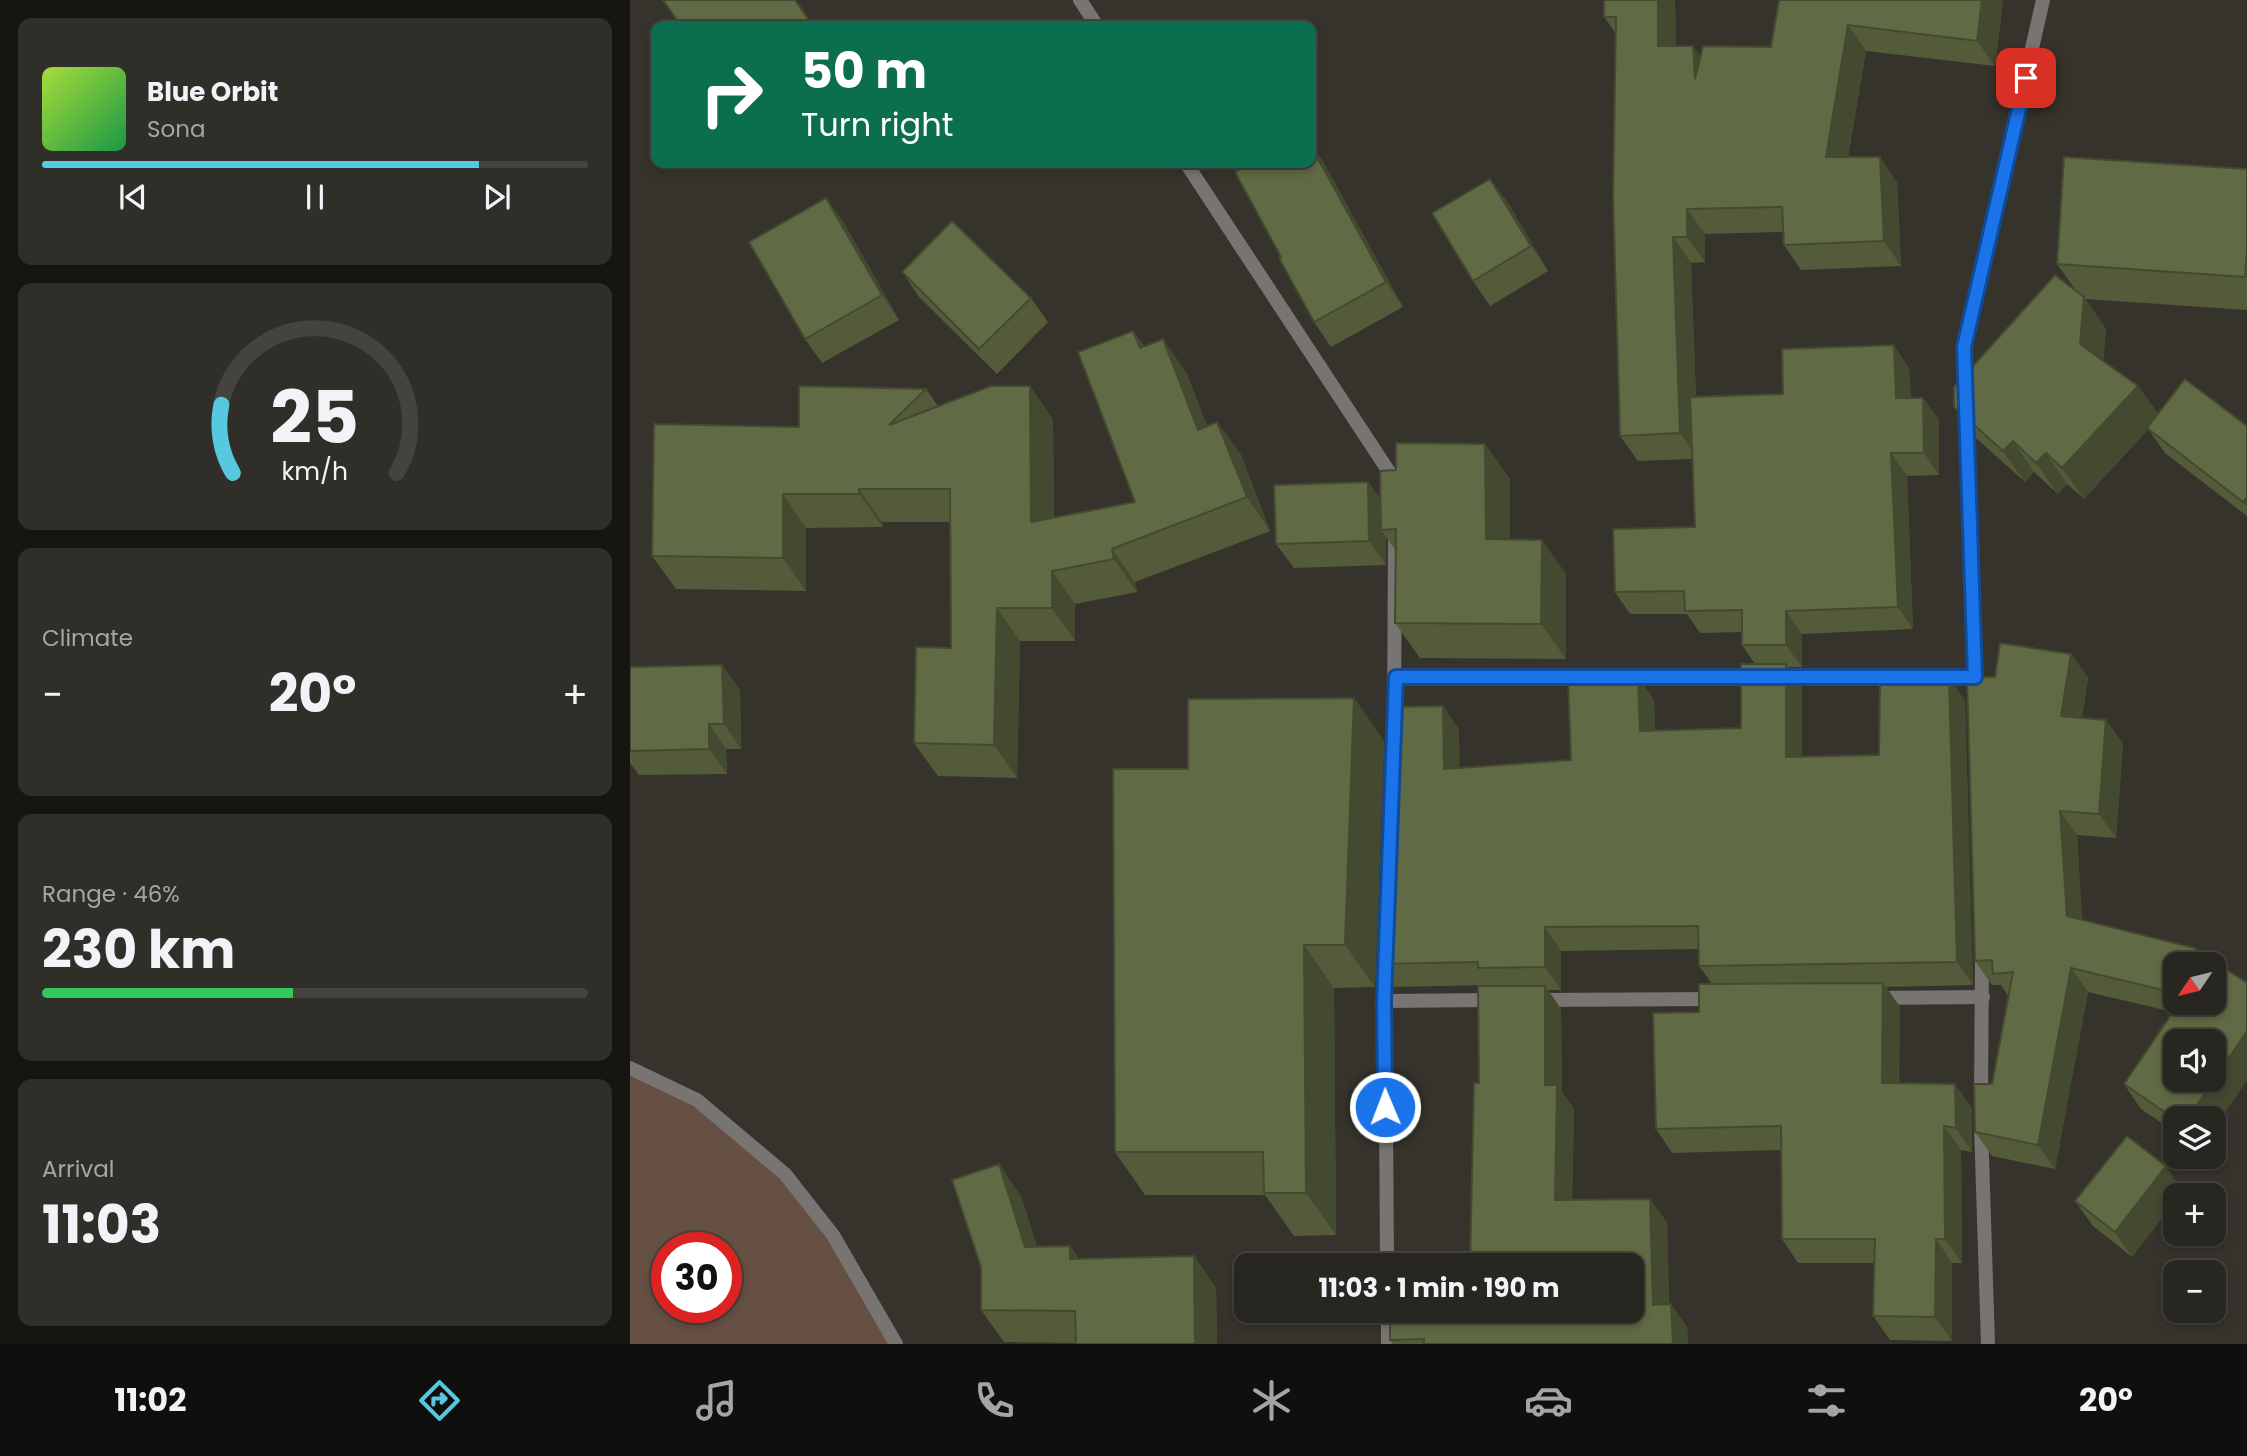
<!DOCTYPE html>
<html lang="en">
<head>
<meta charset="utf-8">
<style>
	:root { --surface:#282620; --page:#302e29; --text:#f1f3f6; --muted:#a5a5a5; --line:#44433e; --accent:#56c9e0 }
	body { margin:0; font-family:Poppins,sans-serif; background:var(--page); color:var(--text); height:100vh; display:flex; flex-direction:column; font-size:26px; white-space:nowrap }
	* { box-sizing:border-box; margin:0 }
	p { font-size:23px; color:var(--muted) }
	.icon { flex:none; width:38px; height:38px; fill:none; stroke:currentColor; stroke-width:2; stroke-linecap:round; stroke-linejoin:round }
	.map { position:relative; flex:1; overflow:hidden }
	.panel { display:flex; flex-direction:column; gap:18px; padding:18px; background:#161512; width:630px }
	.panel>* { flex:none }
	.guide { position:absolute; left:21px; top:21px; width:665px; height:147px; border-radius:14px; box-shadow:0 4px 10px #0003,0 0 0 2px var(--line); background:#0b6e4f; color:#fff; overflow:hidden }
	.needle { width:46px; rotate:235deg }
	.tools { position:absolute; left:1533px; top:952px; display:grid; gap:14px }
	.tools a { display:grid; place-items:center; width:63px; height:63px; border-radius:14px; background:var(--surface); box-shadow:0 4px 10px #0003,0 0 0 2px var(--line); font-size:35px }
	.speed { position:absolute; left:21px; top:1232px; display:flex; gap:14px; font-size:35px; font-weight:700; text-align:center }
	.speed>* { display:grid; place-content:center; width:91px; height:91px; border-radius:50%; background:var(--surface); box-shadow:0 4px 10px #0003,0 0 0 2px var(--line); line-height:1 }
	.speed .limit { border:10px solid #d22; background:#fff; color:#111 }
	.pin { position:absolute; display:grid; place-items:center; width:60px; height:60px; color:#fff; margin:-30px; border-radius:14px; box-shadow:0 4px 10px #0006 }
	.me { position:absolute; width:77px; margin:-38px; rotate:359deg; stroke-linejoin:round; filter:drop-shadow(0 0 5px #0008) }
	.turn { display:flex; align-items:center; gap:24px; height:147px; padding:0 35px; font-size:32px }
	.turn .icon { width:91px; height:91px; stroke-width:2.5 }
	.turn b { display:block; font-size:49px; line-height:60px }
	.big { font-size:52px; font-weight:700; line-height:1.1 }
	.panel .tile { flex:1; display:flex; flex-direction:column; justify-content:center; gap:10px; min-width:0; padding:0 24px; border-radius:14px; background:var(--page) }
	.panel .dial { align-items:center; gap:0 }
	.dial svg { height:182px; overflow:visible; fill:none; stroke:var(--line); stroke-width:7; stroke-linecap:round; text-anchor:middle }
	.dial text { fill:var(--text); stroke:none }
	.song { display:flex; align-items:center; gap:21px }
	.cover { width:84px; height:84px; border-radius:10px; background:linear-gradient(135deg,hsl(80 70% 55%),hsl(140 70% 35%)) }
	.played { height:7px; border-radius:4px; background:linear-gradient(90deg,var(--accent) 80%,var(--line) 80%) }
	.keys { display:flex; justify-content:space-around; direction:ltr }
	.heat { display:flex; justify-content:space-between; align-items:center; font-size:38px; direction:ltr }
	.charge { height:10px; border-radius:5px; background:linear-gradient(90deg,#34c759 46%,var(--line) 0) }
	.trip { position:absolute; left:604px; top:1253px; width:410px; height:70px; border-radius:14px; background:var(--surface); box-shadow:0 4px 10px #0003,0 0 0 2px var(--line); font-weight:700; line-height:70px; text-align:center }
	.menu { display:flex; height:112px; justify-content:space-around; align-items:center; background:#100f0d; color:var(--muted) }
	.menu .icon { width:49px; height:49px }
	.menu .on { color:var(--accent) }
	.menu b { font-size:32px; color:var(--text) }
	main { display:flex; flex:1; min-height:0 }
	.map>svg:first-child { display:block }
	.green { fill:#665044; fill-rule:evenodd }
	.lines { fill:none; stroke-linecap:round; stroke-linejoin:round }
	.street { stroke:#777471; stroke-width:14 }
	.wall { fill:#535b3a; fill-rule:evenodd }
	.shaded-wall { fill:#434a30 }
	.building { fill:#606a44; stroke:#434a30; stroke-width:2; fill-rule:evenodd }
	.route-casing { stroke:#114b97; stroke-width:18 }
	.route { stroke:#1a73e8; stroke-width:12 }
</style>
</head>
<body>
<main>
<section class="panel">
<div class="tile">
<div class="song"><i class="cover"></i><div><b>Blue Orbit</b><p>Sona</p></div></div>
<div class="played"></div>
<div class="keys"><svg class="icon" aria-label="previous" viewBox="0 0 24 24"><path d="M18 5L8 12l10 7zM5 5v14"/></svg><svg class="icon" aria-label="pause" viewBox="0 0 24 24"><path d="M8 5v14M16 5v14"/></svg><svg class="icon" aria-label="next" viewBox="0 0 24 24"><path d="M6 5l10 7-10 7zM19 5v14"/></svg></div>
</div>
<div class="tile dial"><svg viewBox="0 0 100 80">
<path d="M14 69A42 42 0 1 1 86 69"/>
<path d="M14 69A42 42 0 0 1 9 39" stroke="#56c9e0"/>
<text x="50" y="56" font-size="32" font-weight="700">25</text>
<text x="50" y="72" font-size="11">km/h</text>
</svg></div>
<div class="tile"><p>Climate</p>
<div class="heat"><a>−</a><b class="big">20°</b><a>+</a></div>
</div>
<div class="tile"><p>Range · 46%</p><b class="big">230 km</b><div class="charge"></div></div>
<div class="tile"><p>Arrival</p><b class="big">11:03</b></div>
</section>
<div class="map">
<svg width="1617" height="1344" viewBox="0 0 1617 1344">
	<rect width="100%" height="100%" fill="#35332b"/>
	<path class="green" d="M 0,1068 L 67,1100 L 155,1174 L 266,1344 L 0,1344 ZM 37,1248 L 96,1248 L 96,1307 L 37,1307 Z"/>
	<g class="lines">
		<g class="street">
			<path d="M 450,0 L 467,26"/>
			<path d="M 556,163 L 765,481 L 765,487"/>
			<path d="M 766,677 L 1129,677"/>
			<path d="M 1149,677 L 1345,677"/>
			<path d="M 1346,695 L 1334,347 L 1413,0"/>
			<path d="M 764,725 L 765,532"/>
			<path d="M 755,955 L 757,1265"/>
			<path d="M 1245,998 L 1353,997"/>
			<path d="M 906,1000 L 1088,999"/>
			<path d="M 754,1001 L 864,1000"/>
			<path d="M 0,1068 L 67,1100 L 155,1174 L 203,1235 L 266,1344"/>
			<path d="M 1351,1101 L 1352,954"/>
			<path d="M 1351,1125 L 1358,1344"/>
			<path d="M 758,1311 L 758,1344"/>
		</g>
	</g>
	<g class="wall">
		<path d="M 166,0 L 184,26 L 51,26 Z"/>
		<path d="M 974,0 L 1045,0 L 1046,46 L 1063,46 L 1070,57 L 1141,47 L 1149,0 L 1373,0 L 1365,66 L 1236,51 L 1218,157 L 1267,182 L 1271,266 L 1171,270 L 1154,245 L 1153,232 L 1075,234 L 1075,262 L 1061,263 L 1066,396 L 1153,394 L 1279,368 L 1281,398 L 1293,398 L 1309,420 L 1309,475 L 1277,476 L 1283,629 L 1172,634 L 1172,667 L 1158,667 L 1172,687 L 1172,757 L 1249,755 L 1319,677 L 1335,701 L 1343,985 L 1256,987 L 1270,1007 L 1269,1084 L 1342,1108 L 1342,1152 L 1331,1150 L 1332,1263 L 1322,1263 L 1322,1341 L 1260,1340 L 1243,1316 L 1244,1263 L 1168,1263 L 1152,1239 L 1151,1150 L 1042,1153 L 1026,1129 L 1069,1012 L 1082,984 L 1069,966 L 1069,949 L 931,951 L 931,990 L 918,990 L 931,1009 L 932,1092 L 944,1109 L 942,1200 L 1037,1222 L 1039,1304 L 1057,1327 L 1058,1344 L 763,1344 L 760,1340 L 840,1264 L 849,1083 L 861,986 L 860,985 L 764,987 L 748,964 L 762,718 L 813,706 L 829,730 L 829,768 L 941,760 L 1008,677 L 1024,700 L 1025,731 L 1111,728 L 1125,664 L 1112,645 L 1112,632 L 1070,633 L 1057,614 L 1000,614 L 985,592 L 1065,527 L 1062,459 L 1008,461 L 990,436 L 986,34 L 974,17 Z"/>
		<path d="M 691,158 L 773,307 L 701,347 L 684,322 L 651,257 Z"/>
		<path d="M 1617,169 L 1617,310 L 1455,299 L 1476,329 L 1473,361 L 1508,386 L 1528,414 L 1617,426 L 1617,516 L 1535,453 L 1518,429 L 1454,499 L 1437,484 L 1428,494 L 1404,472 L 1395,482 L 1346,438 L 1324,407 L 1447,292 L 1427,264 Z"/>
		<path d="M 860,179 L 878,203 L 918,271 L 860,306 L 843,281 Z"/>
		<path d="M 196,198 L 214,223 L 269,320 L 192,363 L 175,339 Z"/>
		<path d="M 272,272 L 401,298 L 418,322 L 367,374 L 289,297 Z"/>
		<path d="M 503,331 L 514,346 L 556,372 L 577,426 L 587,422 L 611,455 L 640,531 L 505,582 L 507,592 L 445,604 L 445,641 L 390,641 L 387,778 L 308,776 L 284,743 L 321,648 L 320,522 L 252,522 L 253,527 L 176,528 L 176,591 L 46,589 L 22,556 L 169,427 L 296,389 L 308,406 L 423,419 L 424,517 L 505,502 Z"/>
		<path d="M 855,444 L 880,479 L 880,539 L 936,574 L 936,659 L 790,658 L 765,623 L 766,551 L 756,537 L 756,565 L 664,568 L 646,544 L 738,482 L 750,499 L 766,470 Z"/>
		<path d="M 1441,654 L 1458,678 L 1452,718 L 1476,720 L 1493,744 L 1486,838 L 1447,835 L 1452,920 L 1617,983 L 1617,1080 L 1584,1129 L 1545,1118 L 1545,1132 L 1511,1109 L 1494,1084 L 1543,1012 L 1458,992 L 1425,1169 L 1362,1156 L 1345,1132 L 1362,1084 L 1378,996 L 1371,985 L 1362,985 L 1345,961 L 1365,677 ZM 1545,964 L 1584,1003 L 1545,1003 Z"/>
		<path d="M 0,667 L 110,689 L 111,749 L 96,749 L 97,774 L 9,775 L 0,763 Z"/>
		<path d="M 724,698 L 754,741 L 745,987 L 704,988 L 706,1235 L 664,1236 L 635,1195 L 515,1195 L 485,1152 L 558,769 Z"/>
		<path d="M 1553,1191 L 1550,1195 L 1545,1195 L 1545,1201 L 1502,1257 L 1463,1226 L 1445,1201 Z"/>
		<path d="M 391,1196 L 407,1247 L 440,1246 L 449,1259 L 564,1256 L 586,1288 L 587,1344 L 446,1344 L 446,1343 L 374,1342 L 351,1310 Z"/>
	</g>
	<g class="shaded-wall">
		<path d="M 1028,0 L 1045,0 L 1046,71 L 1028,46 Z"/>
		<path d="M 1352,0 L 1373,0 L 1365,66 L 1347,41 Z"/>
		<path d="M 1218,25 L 1236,51 L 1213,183 L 1196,157 Z"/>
		<path d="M 1063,46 L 1080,71 L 1065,79 Z"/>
		<path d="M 681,143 L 691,158 L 773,307 L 756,282 L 681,146 Z"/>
		<path d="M 1250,157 L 1267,182 L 1271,266 L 1254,241 Z"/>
		<path d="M 860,179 L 878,203 L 918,271 L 901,246 Z"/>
		<path d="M 196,198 L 214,223 L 269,320 L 252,295 Z"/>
		<path d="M 1057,209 L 1075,234 L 1075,262 L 1057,237 Z"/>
		<path d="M 1043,237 L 1061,263 L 1068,459 L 1050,433 Z"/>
		<path d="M 1454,297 L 1476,329 L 1472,376 L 1450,344 Z"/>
		<path d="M 503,331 L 526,364 L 510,348 Z"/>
		<path d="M 533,339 L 556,372 L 591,463 L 568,430 Z"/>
		<path d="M 1264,345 L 1279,368 L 1282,420 L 1266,398 Z"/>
		<path d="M 400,386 L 423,419 L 424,555 L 401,522 Z"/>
		<path d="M 1508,386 L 1530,417 L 1454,499 L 1432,468 Z"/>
		<path d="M 1293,398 L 1309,420 L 1309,475 L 1294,453 Z"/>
		<path d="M 587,422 L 611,455 L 640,531 L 617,497 Z"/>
		<path d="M 1383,441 L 1404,472 L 1395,482 L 1373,451 Z"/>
		<path d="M 855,444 L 880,479 L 880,574 L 856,539 Z"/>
		<path d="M 1261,453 L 1277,476 L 1283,629 L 1268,607 Z"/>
		<path d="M 1416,453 L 1437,484 L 1428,494 L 1406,463 Z"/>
		<path d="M 738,482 L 756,506 L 751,530 L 756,537 L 756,565 L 739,541 Z"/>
		<path d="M 229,489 L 252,522 L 253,527 L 229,494 Z"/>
		<path d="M 153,494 L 176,528 L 176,591 L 153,558 Z"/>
		<path d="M 1617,497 L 1617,507 L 1613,502 Z"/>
		<path d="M 912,540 L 936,574 L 936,659 L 911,624 Z"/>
		<path d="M 482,549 L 505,582 L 507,592 L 484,559 Z"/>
		<path d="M 422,571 L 445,604 L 445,641 L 422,608 Z"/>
		<path d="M 367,608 L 390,641 L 387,778 L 364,745 Z"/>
		<path d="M 1156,611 L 1172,634 L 1172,667 L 1156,645 Z"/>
		<path d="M 1441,654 L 1458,678 L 1448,741 L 1431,716 Z"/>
		<path d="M 1156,664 L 1172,687 L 1172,780 L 1156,757 Z"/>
		<path d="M 92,665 L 110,689 L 111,749 L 94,724 Z"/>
		<path d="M 1008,677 L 1024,700 L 1026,754 L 1010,731 Z"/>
		<path d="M 1319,677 L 1335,701 L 1343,985 L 1327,962 Z"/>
		<path d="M 724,698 L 754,741 L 745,987 L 715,945 Z"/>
		<path d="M 813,706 L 829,730 L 830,792 L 814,769 Z"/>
		<path d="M 1476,720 L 1493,744 L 1486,838 L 1469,814 Z"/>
		<path d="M 79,724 L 96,749 L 97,774 L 79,749 Z"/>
		<path d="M 1430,811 L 1447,835 L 1453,940 L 1437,916 Z"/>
		<path d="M 915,927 L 931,951 L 931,990 L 915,967 Z"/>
		<path d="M 674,945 L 704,988 L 706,1235 L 676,1193 Z"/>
		<path d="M 1441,968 L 1458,992 L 1425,1169 L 1408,1145 Z"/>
		<path d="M 1253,983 L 1270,1007 L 1268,1107 L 1252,1083 Z"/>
		<path d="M 915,986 L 931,1009 L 932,1092 L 944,1109 L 942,1224 L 925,1200 L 915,1085 Z"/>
		<path d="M 1617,1031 L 1617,1080 L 1584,1129 L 1584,1118 L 1558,1118 Z"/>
		<path d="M 1325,1084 L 1342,1108 L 1342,1152 L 1326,1128 Z"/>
		<path d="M 1314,1126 L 1331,1150 L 1332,1263 L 1315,1239 Z"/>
		<path d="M 369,1164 L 391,1196 L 417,1278 L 395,1247 Z"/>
		<path d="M 1536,1166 L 1553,1191 L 1550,1195 L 1545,1195 L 1545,1201 L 1502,1257 L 1485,1232 Z"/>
		<path d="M 1020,1199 L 1037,1222 L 1039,1328 L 1023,1305 Z"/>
		<path d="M 1306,1239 L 1322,1263 L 1322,1341 L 1305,1317 Z"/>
		<path d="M 440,1246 L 463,1278 L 440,1259 Z"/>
		<path d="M 564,1256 L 586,1288 L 587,1344 L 565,1344 Z"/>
		<path d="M 1041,1304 L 1057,1327 L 1058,1344 L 1043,1344 Z"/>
	</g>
	<g class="building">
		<path d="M 33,0 L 165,0 L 180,22 L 173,26 L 51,26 Z"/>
		<path d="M 974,0 L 1028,0 L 1028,46 L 1063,46 L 1065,79 L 1073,46 L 1141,47 L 1149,0 L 1352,0 L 1347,41 L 1218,25 L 1196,157 L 1250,157 L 1254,241 L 1154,245 L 1152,207 L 1057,209 L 1057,237 L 1043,237 L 1050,433 L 990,436 L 983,197 L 986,17 L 974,17 Z"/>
		<path d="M 681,146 L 756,282 L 684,322 L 649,258 L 651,257 L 605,172 L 621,163 L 681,163 Z"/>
		<path d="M 1434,157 L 1617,169 L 1617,250 L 1615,277 L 1427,264 Z"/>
		<path d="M 860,179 L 901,246 L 843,281 L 802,213 Z"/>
		<path d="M 196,198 L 252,295 L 175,339 L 119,242 Z"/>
		<path d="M 322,221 L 401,298 L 349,349 L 272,272 Z"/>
		<path d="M 1425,275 L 1454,297 L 1450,344 L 1508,386 L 1432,468 L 1416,453 L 1406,463 L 1383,441 L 1373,451 L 1324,407 L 1324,387 Z"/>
		<path d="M 503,331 L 510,348 L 533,339 L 568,430 L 587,422 L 617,497 L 482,549 L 484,559 L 422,571 L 422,608 L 367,608 L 364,745 L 284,743 L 286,647 L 321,648 L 320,489 L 229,489 L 229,494 L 153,494 L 153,558 L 22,556 L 24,424 L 169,427 L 169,386 L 296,389 L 259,425 L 361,386 L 400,386 L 401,522 L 505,502 L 448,352 Z"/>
		<path d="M 1264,345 L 1266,398 L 1293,398 L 1294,453 L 1261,453 L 1268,607 L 1156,611 L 1156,645 L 1112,645 L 1112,610 L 1055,611 L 1054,591 L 985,592 L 983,529 L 1065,527 L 1060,397 L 1153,394 L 1152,349 Z"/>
		<path d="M 1555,379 L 1617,426 L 1617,497 L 1613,502 L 1517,428 Z"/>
		<path d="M 766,443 L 855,444 L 856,539 L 912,540 L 911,624 L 765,623 L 766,529 L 751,530 L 750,471 L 766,470 Z"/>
		<path d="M 738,482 L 739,541 L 646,544 L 644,485 Z"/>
		<path d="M 1370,643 L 1441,654 L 1431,716 L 1476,720 L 1469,814 L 1430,811 L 1437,916 L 1564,948 L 1617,983 L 1617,1031 L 1558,1118 L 1545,1118 L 1545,1119 L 1494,1084 L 1549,1003 L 1584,1003 L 1584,964 L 1545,964 L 1545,993 L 1441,968 L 1408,1145 L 1345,1132 L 1344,1084 L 1362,1084 L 1383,972 L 1363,974 L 1362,960 L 1345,961 L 1337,677 L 1365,677 ZM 1545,1041 L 1584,1041 L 1584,1080 L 1545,1080 Z"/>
		<path d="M 1111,664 L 1156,664 L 1156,757 L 1249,755 L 1250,677 L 1319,677 L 1327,962 L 1069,966 L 1068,926 L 915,927 L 915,967 L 848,968 L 848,962 L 748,964 L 757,718 L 762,718 L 762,707 L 813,706 L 814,769 L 941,760 L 938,679 L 1008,677 L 1010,731 L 1111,728 Z"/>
		<path d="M 92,665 L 94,724 L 79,724 L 79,749 L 0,751 L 0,667 Z"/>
		<path d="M 724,698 L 715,945 L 674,945 L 676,1193 L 634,1193 L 633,1152 L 485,1152 L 483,769 L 558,769 L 558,699 Z"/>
		<path d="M 1253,983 L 1252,1083 L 1325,1084 L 1326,1128 L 1314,1126 L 1315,1239 L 1306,1239 L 1305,1317 L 1243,1316 L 1245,1239 L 1152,1239 L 1151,1126 L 1026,1129 L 1023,1013 L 1069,1012 L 1069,984 Z"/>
		<path d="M 848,986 L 915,986 L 915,1085 L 927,1085 L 925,1200 L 1020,1199 L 1023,1305 L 1041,1304 L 1043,1344 L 794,1344 L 794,1339 L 760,1340 L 760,1311 L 1001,1311 L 1001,1265 L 793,1265 L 840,1264 L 844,1083 L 849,1083 Z"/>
		<path d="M 1497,1136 L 1536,1166 L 1485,1232 L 1445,1201 Z"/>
		<path d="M 369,1164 L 395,1247 L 440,1246 L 440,1259 L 564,1256 L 565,1344 L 446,1344 L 445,1311 L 351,1310 L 351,1267 L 322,1180 Z"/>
	</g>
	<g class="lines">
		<g class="route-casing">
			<path id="route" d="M 755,1107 L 754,1001 L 766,677 L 1345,677 L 1334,347 L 1396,78"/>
		</g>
		<use href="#route" class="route"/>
	</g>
</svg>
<div class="tools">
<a><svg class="needle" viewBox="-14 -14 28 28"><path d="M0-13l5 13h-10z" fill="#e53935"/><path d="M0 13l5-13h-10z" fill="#a5a5a5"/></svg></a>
<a><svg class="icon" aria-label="sound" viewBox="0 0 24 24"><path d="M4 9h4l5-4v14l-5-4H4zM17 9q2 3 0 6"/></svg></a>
<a><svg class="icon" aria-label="layers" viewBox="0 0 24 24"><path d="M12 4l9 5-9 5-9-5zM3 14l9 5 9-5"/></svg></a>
<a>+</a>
<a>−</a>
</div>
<div class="speed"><div class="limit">30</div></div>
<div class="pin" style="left:1396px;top:78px;background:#d93025"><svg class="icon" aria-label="arrive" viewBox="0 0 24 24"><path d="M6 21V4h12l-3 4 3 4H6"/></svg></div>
<svg class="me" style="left:755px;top:1107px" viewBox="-20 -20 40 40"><circle r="17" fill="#1a73e8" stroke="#fff" stroke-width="3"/><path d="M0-11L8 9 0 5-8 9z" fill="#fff"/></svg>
<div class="trip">11:03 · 1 min · 190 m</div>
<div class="guide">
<div class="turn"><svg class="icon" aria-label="right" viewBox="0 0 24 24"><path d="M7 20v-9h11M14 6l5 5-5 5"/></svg><div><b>50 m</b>Turn right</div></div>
</div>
</div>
</main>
<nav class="menu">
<b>11:02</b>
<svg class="icon on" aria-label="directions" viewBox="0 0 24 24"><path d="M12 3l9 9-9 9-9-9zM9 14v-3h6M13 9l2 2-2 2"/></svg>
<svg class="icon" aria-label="music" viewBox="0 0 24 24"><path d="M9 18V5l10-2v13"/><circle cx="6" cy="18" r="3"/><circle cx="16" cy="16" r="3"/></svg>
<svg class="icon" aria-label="phone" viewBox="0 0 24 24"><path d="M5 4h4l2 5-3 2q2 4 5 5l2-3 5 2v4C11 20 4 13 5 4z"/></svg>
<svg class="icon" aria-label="climate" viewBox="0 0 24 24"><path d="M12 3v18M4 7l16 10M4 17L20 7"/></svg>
<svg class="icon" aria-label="car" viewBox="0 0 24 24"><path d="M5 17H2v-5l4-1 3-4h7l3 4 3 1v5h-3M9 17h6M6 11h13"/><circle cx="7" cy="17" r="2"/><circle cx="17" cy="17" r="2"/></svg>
<svg class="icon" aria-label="filters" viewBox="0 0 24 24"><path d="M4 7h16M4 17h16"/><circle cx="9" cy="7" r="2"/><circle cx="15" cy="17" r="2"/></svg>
<b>20°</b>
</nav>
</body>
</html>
